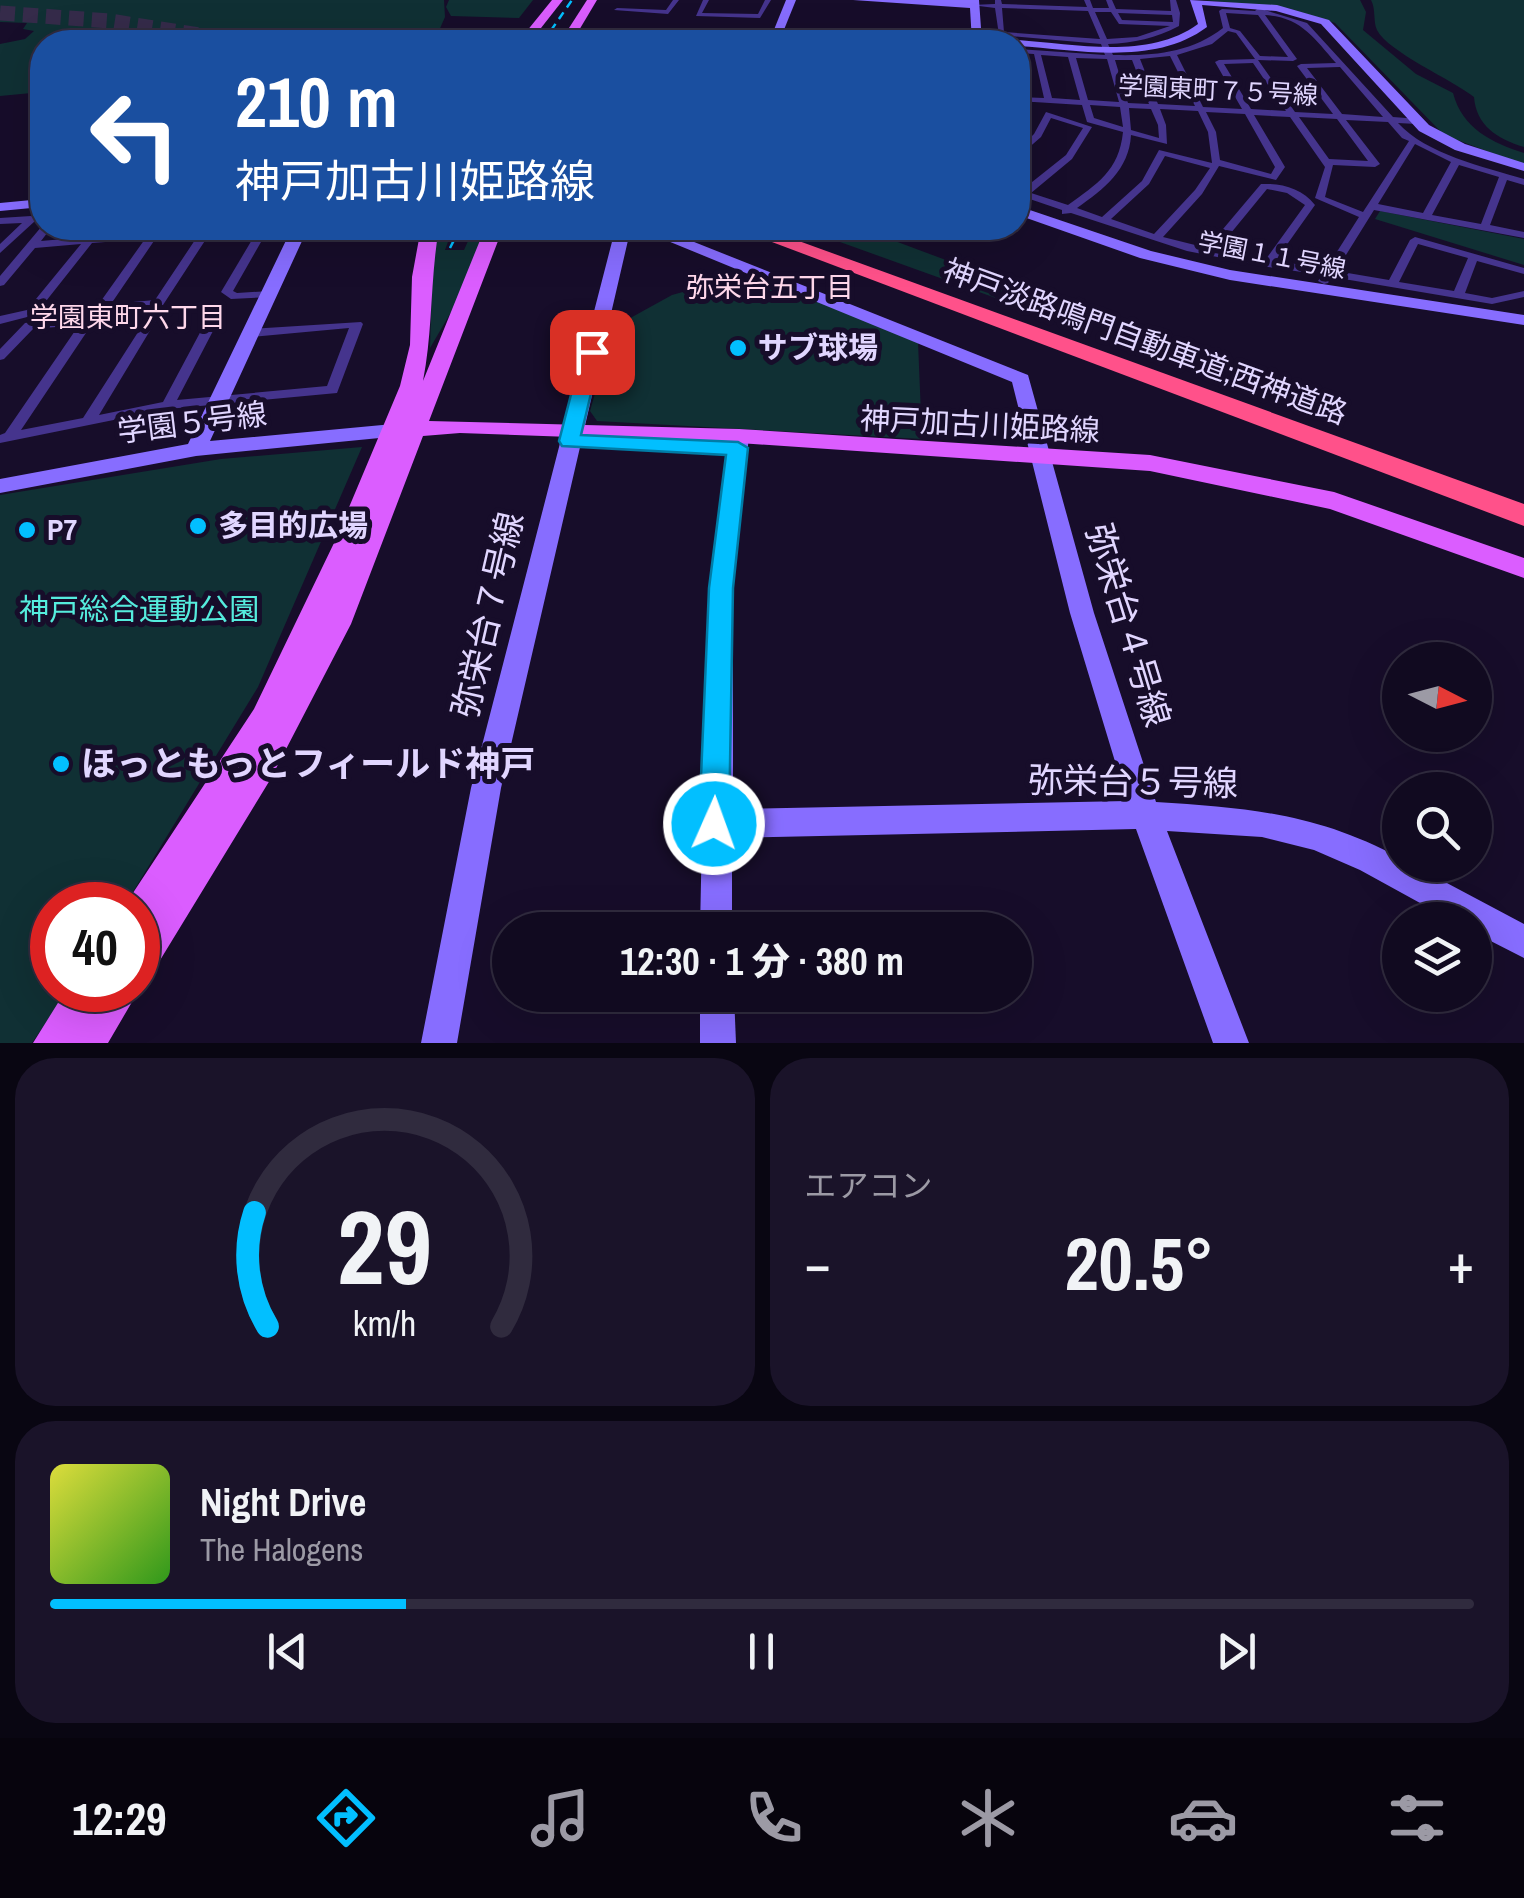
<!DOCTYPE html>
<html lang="ja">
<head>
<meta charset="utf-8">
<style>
	:root { --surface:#110a20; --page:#1a1329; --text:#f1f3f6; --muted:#9c9aa5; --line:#302b3e; --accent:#02bfff }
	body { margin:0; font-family:"Archivo Narrow","Noto Sans JP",sans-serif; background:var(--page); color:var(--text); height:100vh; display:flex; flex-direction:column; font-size:38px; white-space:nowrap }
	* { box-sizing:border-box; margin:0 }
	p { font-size:32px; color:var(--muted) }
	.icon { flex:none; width:55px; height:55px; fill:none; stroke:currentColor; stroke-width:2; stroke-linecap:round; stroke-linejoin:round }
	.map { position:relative; height:1043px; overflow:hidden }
	.drawer { display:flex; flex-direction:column; gap:15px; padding:15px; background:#090612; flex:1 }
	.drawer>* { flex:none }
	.top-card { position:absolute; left:30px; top:30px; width:1000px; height:210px; border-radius:40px; box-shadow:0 10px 40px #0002,0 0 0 2px var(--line); background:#1a4fa0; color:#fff; overflow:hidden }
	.needle { width:65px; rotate:96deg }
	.controls { position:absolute; left:1382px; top:642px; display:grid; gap:20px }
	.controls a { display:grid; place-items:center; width:110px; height:110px; border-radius:50%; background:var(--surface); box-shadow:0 10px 40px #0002,0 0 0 2px var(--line); font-size:50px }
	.speed { position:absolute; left:30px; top:882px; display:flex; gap:20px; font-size:50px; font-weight:700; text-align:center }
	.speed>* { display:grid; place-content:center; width:130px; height:130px; border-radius:50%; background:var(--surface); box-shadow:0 10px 40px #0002,0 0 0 2px var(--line); line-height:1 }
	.speed .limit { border:15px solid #d22; background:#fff; color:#111 }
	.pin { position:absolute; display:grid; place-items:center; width:85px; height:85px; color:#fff; margin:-42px; border-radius:20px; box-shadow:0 5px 15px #0006 }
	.me { position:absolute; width:110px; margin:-55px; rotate:2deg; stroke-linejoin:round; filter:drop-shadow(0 0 8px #0008) }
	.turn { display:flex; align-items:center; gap:35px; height:210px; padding:0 40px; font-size:45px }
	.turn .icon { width:130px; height:130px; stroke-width:2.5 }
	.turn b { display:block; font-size:70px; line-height:85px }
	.big { font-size:75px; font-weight:800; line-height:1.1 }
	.drawer .card { flex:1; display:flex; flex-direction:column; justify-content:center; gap:15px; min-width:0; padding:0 35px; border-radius:40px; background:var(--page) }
	.drawer .dial { align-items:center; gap:0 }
	.dial svg { height:260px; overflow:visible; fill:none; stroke:var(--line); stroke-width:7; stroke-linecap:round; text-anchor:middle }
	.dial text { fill:var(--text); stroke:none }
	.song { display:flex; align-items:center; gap:30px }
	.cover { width:120px; height:120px; border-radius:15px; background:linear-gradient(135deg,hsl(60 70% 55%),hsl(110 70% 35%)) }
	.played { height:10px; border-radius:5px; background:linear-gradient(90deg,var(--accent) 25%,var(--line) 25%) }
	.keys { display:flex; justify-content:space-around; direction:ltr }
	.heat { display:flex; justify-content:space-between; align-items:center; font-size:55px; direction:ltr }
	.drawer .tiles { flex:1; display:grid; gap:15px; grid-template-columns:1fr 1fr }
	.card:last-child { grid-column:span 2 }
	.trip { position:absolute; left:492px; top:912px; width:540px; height:100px; border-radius:50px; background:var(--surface); box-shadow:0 10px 40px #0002,0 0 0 2px var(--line); font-weight:800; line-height:100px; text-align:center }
	.dock { display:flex; height:160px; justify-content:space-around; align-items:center; background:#07040d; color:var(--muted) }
	.dock .icon { width:70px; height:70px }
	.dock .active { color:var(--accent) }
	.dock b { font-size:45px; color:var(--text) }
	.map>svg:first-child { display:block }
	.green { fill:#103034 }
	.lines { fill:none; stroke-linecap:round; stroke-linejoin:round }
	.highway-tunnel { stroke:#352b4a; stroke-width:15; stroke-dasharray:15 8; stroke-linecap:butt }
	.street { fill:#45348d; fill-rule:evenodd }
	.secondary { fill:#876dff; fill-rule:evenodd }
	.primary { fill:#db5dff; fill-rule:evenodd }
	.highway { fill:#ff518a; fill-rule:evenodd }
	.rail { stroke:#02bfff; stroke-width:2.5; stroke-dasharray:8 6; stroke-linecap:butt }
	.route { fill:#02bfff; stroke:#017ca6; stroke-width:2.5 }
	.poi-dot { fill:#02bfff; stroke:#170d2a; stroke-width:4 }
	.labels { text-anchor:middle; stroke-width:10; stroke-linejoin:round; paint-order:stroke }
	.far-street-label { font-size:25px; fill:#e1d6ff; stroke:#170d2a }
	.far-neighbourhood-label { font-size:28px; fill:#ffd8eb; stroke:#170d2a }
	.street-label { font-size:30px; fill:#e1d6ff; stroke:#170d2a }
	.poi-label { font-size:30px; font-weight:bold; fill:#e1d6ff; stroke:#170d2a; text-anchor:start }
	.park-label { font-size:30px; fill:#55ecdd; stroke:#170d2a }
	.near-street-label { font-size:35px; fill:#e1d6ff; stroke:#170d2a }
	.near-poi-label { font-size:35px; font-weight:bold; fill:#e1d6ff; stroke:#170d2a; text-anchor:start }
</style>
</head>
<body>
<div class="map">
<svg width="1524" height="1043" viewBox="0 0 1524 1043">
	<rect width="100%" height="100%" fill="#170d2a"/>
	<g class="green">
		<path d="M 0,0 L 444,0 L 445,17 L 434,42 L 42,42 L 42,92 L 0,96 L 0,44 L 25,39 L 34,31 L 23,29 L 27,23 L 0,22 Z"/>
		<path d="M 449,0 L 533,0 L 519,18 L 451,16 L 446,7 Z"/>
		<path d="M 1203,0 L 1360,0 L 1366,12 L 1363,30 L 1416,74 L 1453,93 C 1462,128 1492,143 1524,153 L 1524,165 L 1444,135 L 1335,23 L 1288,8 Z"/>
		<path d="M 1371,0 L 1524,0 L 1524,147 C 1497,139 1476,125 1474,97 C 1453,80 1388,52 1377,30 C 1373,22 1376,9 1371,0 Z"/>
		<path d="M 1380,211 L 1524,239 L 1524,265 L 1375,219 Z"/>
		<path d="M 441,228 L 453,228 L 445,250 L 464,250 L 474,228 L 488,228 L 461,295 L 430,348 L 433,250 Z"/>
		<path d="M 801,228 L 860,228 L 1072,307 L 1079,316 L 1071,325 Z"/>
		<path d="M 726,280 L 764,280 L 918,342 L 922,439 L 597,421 L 590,411 L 614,327 L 672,295 Z"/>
		<path d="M 362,447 L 258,687 L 125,905 L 52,905 L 52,990 L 68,990 L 32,1043 L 0,1043 L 0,495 L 221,459 Z"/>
	</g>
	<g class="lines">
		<path class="highway-tunnel" d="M 0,13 L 110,21 L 244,42"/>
		<g class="street">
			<path d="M 673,0 L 679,0 L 668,14 L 614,10 L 617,8 L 666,10 Z"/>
			<path d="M 703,0 L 709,0 L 702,13 L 758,14 L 765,0 L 771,0 L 760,18 L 696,16 Z"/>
			<path d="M 995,0 L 1001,0 L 1002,4 L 1087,7 L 1084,0 L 1090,0 L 1093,8 L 1109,8 L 1106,0 L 1112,0 L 1116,9 L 1171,11 L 1170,0 L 1176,0 L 1180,13 L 1179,26 C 1156,38 1134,43 1108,44 L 1113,55 C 1153,56 1191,53 1223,28 L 1219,11 L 1222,9 L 1255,11 L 1258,8 L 1307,23 L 1393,117 L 1419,119 L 1420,121 L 1416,124 L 1398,123 C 1426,154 1484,167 1524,179 L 1524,185 L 1507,180 L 1490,225 L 1524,232 L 1524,238 L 1374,210 L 1336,271 L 1389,280 L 1410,240 L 1415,237 L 1524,268 L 1524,274 L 1477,261 L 1465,293 L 1492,298 L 1524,291 L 1524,297 L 1492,304 L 1332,277 L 1328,283 L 1324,284 L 1318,281 L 1322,275 L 1268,267 L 1187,251 L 1071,213 L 1062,214 L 1062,210 L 1018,195 L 1018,189 L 1022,190 L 1066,155 L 1083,128 L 1051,118 L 1041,137 L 1018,157 L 1018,150 L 1034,134 L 1046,112 L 1092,127 L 1072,159 L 1031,193 L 1068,205 C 1097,184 1119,171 1123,132 L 1087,122 L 1082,105 L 1018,101 L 1018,97 L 1044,98 L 1034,54 L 1018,53 L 1018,49 L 1105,55 L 1101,44 L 999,35 L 995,8 L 971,5 L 995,4 ZM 1002,8 L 1088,11 L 1100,39 L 1004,32 ZM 1095,12 L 1111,12 L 1119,24 L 1170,26 L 1137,37 L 1107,39 ZM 1118,13 L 1172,15 L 1173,22 L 1122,20 ZM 1226,13 L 1258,15 L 1288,57 L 1260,56 L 1240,31 L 1230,28 ZM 1265,15 C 1301,17 1314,38 1336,63 L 1301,64 L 1297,66 L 1333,114 L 1295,112 L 1258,60 L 1293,61 L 1297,59 ZM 1228,31 L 1236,33 L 1255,59 L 1219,60 L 1215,62 L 1242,109 L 1203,107 L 1177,55 L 1212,44 ZM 1041,55 L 1068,57 L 1080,100 L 1052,98 ZM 1170,56 L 1195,106 L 1158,104 L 1140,59 ZM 1076,58 L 1107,59 L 1119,102 L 1088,100 ZM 1115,60 L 1132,60 L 1149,104 L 1128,103 ZM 1253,63 L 1286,111 L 1251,109 L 1224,64 ZM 1340,67 L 1383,117 L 1342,114 L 1307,68 ZM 1090,105 L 1120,107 L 1123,127 L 1094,118 ZM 1129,108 L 1151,109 L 1158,125 L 1159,138 L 1131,130 ZM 1160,109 L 1198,111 L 1208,132 L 1212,163 L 1159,150 L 1142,181 L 1102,217 L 1077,208 C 1104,189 1129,170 1131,135 L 1167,144 L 1166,125 ZM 1206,112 L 1245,114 L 1275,167 L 1271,174 L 1220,160 L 1216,132 ZM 1254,115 L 1290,117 L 1325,167 L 1315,198 L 1359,217 L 1326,269 L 1276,260 L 1315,205 C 1302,188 1281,183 1261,184 L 1207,248 L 1163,237 L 1202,194 L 1219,166 L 1276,180 L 1285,167 ZM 1299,117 L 1337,119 L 1368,161 L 1329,159 ZM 1346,120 L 1388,122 L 1402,138 L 1409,141 L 1363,212 L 1325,197 L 1333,165 L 1375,167 L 1380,164 ZM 1415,144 L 1451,162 L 1423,213 L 1378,204 ZM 1165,156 L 1210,168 L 1195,190 L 1154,234 L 1111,219 L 1149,184 ZM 1459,165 L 1499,177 L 1481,224 L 1432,215 ZM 1267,189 L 1287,193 L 1305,205 L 1266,259 L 1217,250 ZM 1418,244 L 1468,258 L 1454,291 L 1399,282 Z"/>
			<path d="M 31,216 L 35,217 L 35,221 L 0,253 L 0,244 L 22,223 L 0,224 L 0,218 Z"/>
			<path d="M 42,226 L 51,228 L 41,241 L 86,237 L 94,228 L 104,228 L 98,236 L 203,228 L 238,228 L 233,231 L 210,233 L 163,305 L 98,310 L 96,308 L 145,239 L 92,243 L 35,315 L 0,324 L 0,316 L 27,310 L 81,244 L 35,248 L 4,285 L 0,286 L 0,276 ZM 199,234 L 155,300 L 111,304 L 156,238 Z"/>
			<path d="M 259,228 L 269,228 L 233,291 L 237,293 L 270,291 L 276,294 L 270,297 L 231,299 L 221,292 Z"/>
			<path d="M 219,305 L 225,308 L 177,400 L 327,386 L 349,328 L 252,337 L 246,333 L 252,329 L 361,322 L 363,324 L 337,393 L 168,409 L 0,443 L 0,435 L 5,433 L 79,325 L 33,329 L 4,359 L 0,360 L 0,349 L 25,323 L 79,316 L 92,324 L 21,430 L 83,418 L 149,315 L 168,307 ZM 211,312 L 163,402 L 99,415 L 157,319 L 170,313 Z"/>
		</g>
		<g class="secondary">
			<path d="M 786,0 L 796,0 L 779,42 L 769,42 Z"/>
			<path d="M 853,0 L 979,0 L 982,42 L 972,42 L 970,8 Z"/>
			<path d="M 1190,0 L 1277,5 L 1329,20 L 1429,125 L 1465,144 L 1524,163 L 1524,171 L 1455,150 L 1419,131 L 1321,24 L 1276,11 L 1202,5 L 1207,27 C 1155,66 1079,50 1018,46 L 1013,42 L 1018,40 C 1075,44 1149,60 1198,24 Z"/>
			<path d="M 42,199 L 42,207 L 0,211 L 0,203 Z"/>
			<path d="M 1018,206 L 1151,251 L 1230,270 L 1524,315 L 1524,325 L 1230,280 L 1140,258 L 1018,215 Z"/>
			<path d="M 292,228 L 308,228 L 210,441 L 393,424 L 403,431 L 400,436 L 196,456 L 0,493 L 0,479 L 188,444 Z"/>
			<path d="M 624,228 L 659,228 L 1028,375 L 1094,613 L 1156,802 C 1249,808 1316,813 1400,858 L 1400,865 L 1413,865 L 1524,924 L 1524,958 L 1475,933 L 1475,920 L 1451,920 L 1360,870 L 1314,850 L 1262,837 L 1167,831 L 1249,1043 L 1213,1043 L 1136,829 L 732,838 L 732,930 L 700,930 L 702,832 L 699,824 L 703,815 L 709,588 L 732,431 L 739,429 L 749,436 L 733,588 L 733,809 L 1127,801 L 1070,613 L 1012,382 L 641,230 L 629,236 L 501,788 L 457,1043 L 421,1043 L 471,788 L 614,234 Z"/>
			<path d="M 700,995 L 734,995 L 736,1043 L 700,1043 Z"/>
		</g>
		<g class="primary">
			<path d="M 552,0 L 563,0 L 530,42 L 518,42 Z"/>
			<path d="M 587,0 L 597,0 L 572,42 L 560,42 Z"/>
			<path d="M 421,228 L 439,228 C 430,279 433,331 423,381 L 485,228 L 503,228 L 429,421 L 739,429 L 1150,455 L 1334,492 L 1524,558 L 1524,578 L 1330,509 L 1150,471 L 739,443 L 460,433 L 423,436 L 351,624 L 270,780 L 151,975 L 138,980 L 138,905 L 125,905 L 254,709 L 334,543 L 400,386 L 410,345 L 412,277 Z"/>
			<path d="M 138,987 L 139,990 L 108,1043 L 33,1043 L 66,990 L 138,990 Z"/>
		</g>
		<path class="highway" d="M 735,228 L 763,228 L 1524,504 L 1524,526 Z"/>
		<g class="rail">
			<path d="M 543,42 L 572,0"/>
			<path d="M 450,248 L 460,228"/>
		</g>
	</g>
	<path class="route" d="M 592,346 L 601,352 L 581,435 L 738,442 L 748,448 L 733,588 L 729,824 L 725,834 L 714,838 L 703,834 L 699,824 L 709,588 L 726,455 L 562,446 L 559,441 L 582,352 Z"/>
	<g class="poi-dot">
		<circle cx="738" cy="348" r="10"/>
		<circle cx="198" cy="526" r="10"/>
		<circle cx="27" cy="530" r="10"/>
		<circle cx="61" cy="764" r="10"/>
	</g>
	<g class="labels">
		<g class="far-street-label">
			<text transform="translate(1218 90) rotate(3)" y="9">学園東町７５号線</text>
			<text transform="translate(1272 255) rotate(11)" y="9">学園１１号線</text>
		</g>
		<g class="far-neighbourhood-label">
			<text x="770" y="297">弥栄台五丁目</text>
			<text x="128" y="327">学園東町六丁目</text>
		</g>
		<g class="street-label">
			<text transform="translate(1145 342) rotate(20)" y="10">神戸淡路鳴門自動車道;西神道路</text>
			<text transform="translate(192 423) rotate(-7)" y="10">学園５号線</text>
			<text transform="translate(980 425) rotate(3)" y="10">神戸加古川姫路線</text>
		</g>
		<g class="poi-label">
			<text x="758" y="358">サブ球場</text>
			<text x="218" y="536">多目的広場</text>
			<text x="47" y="540">P7</text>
		</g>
		<g class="park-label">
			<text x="139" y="620">神戸総合運動公園</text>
		</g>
		<g class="near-street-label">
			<text transform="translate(488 615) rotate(-77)" y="12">弥栄台７号線</text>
			<text transform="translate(1128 625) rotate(73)" y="12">弥栄台４号線</text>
			<text transform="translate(1133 782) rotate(1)" y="12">弥栄台５号線</text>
		</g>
		<g class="near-poi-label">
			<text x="81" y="776">ほっともっとフィールド神戸</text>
		</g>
	</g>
</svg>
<div class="controls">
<a><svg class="needle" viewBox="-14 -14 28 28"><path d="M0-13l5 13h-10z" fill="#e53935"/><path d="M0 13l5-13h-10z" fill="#9c9aa5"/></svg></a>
<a><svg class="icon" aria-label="search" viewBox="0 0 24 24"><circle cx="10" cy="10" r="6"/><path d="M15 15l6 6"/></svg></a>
<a><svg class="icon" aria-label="layers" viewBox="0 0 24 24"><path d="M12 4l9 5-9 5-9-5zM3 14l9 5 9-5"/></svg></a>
</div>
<div class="speed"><div class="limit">40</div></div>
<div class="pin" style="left:592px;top:352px;background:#d93025"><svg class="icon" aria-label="arrive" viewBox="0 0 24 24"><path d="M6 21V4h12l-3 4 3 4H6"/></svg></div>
<svg class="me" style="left:714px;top:824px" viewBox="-20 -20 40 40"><circle r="17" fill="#02bfff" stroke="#fff" stroke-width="3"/><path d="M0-11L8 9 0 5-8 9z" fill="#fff"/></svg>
<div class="trip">12:30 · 1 分 · 380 m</div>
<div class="top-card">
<div class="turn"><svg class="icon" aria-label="left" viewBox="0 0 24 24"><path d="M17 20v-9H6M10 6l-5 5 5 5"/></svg><div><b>210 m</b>神戸加古川姫路線</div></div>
</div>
</div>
<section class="drawer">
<div class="tiles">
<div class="card dial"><svg viewBox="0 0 100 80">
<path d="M14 69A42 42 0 1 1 86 69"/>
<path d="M14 69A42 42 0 0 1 10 34" stroke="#02bfff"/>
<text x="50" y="56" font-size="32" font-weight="700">29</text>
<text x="50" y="72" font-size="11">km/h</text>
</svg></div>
<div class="card"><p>エアコン</p>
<div class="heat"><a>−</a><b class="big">20.5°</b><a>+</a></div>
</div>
<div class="card">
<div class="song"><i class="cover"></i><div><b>Night Drive</b><p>The Halogens</p></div></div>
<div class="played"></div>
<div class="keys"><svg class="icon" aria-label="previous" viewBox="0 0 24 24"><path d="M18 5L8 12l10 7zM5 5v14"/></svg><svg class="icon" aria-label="pause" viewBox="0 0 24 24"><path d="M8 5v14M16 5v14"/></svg><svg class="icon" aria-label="next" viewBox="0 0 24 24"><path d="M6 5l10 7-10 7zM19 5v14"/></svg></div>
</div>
</div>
</section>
<nav class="dock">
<b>12:29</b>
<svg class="icon active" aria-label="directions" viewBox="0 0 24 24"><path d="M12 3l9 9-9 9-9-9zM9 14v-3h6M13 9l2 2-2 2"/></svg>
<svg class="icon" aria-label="music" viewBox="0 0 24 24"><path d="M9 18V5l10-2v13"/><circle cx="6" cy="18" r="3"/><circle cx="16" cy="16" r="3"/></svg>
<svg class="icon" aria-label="phone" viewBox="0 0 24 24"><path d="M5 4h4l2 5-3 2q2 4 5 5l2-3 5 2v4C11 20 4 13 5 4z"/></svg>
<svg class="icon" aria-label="climate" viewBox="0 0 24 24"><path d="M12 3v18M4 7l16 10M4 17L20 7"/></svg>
<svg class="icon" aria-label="car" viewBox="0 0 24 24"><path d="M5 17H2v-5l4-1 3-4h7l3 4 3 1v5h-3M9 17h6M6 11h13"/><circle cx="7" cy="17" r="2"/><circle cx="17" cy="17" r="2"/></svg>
<svg class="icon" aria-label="filters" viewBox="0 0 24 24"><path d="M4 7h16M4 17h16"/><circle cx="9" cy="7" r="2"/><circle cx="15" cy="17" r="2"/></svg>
</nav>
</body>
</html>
